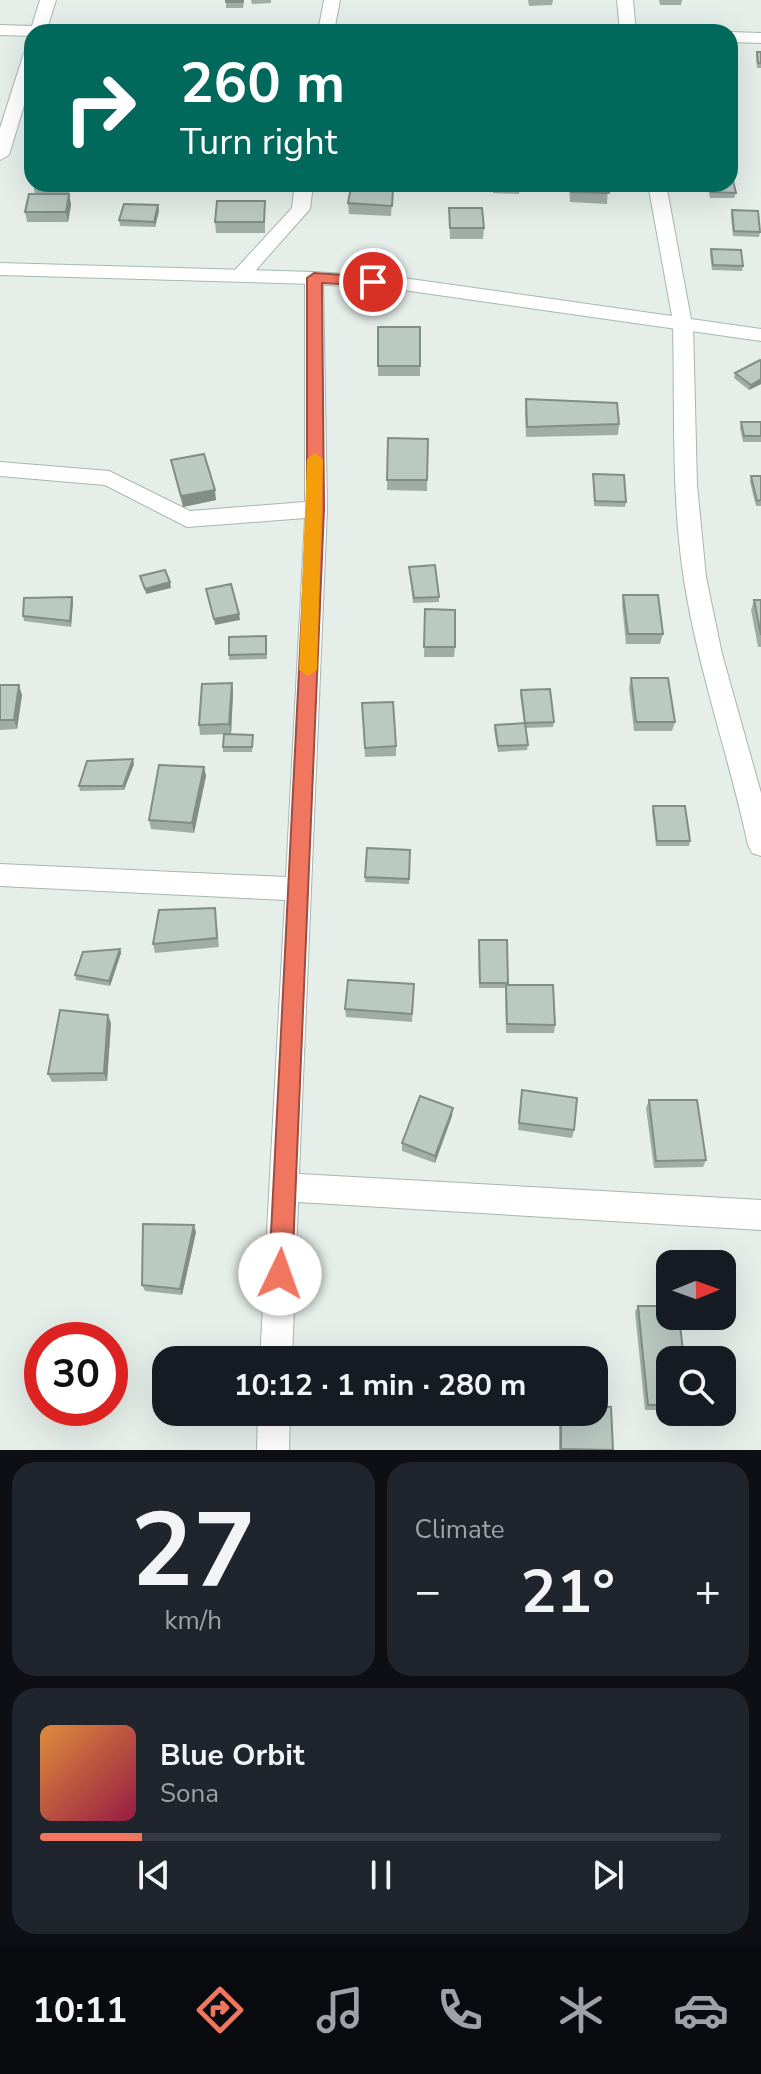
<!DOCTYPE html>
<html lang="en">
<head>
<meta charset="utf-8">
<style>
	:root { --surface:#171b24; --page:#20242c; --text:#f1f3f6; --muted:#9ea1a6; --line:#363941; --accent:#f17660 }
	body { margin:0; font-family:"Nunito Sans",sans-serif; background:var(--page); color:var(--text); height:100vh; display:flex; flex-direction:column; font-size:30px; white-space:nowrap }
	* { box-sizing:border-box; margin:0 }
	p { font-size:26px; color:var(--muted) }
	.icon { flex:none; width:44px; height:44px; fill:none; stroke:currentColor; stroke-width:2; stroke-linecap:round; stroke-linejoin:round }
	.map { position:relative; height:1450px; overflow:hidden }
	.details { display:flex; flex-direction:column; gap:12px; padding:12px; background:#0d0f14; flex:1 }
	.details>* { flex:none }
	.hud { position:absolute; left:24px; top:24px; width:714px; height:168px; border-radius:24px; box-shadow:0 8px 32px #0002; background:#00695c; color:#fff; overflow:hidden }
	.needle { width:52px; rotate:89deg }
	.tools { position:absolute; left:656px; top:1250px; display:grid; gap:16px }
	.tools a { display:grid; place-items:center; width:80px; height:80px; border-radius:16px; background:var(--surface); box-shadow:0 8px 32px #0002; font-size:40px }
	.speed { position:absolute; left:24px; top:1322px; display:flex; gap:16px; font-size:40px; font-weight:700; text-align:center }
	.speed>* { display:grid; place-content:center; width:104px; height:104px; border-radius:50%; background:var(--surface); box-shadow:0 8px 32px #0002; line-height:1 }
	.speed .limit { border:12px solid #d22; background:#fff; color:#111 }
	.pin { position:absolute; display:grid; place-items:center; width:68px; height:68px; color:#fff; margin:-34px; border:4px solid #fff; border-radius:50%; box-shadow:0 2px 8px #0007 }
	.me { position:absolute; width:88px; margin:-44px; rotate:3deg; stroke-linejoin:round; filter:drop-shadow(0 0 6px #0008) }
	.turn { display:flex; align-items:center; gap:28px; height:168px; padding:0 24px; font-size:36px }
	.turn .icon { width:104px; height:104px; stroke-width:2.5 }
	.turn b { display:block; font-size:56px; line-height:68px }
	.big { font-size:60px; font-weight:700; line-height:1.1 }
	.details .card { flex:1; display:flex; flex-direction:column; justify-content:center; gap:12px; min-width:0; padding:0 28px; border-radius:24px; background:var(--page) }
	.details .dial { align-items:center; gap:0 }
	.dial b { font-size:104px; line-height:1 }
	.song { display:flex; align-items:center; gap:24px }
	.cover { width:96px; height:96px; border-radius:12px; background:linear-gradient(135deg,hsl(30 70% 55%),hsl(340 70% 35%)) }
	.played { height:8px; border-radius:4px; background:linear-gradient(90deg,var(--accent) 15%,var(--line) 15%) }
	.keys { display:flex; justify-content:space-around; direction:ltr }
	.heat { display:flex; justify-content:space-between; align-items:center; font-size:44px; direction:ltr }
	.details .tiles { flex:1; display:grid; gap:12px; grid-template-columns:1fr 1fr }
	.card:last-child { grid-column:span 2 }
	.trip { position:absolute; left:152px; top:1346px; width:456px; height:80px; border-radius:24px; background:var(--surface); box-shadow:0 8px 32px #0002; font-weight:700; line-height:80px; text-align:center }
	.dock { display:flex; height:128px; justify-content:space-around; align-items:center; background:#090b0e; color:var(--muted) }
	.dock .icon { width:56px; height:56px }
	.dock .active { color:var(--accent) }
	.dock b { font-size:36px; color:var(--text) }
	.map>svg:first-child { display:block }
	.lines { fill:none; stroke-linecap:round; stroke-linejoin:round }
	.street-casing { stroke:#a7b6b0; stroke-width:2 }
	.secondary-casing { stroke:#a3bab0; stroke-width:2 }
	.street { fill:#fff; fill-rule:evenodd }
	.secondary { fill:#fff; fill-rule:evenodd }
	.wall { fill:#a0ada7 }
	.shaded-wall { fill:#828d88 }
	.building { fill:#bac9c2; stroke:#828d88; stroke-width:2 }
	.route { fill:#f17660; stroke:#9d4d3e; stroke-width:2 }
	.slow { fill:#f59e0b }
</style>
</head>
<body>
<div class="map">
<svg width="761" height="1450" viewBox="0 0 761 1450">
	<rect width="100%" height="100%" fill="#e5eee9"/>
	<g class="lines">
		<g class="street-casing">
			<g id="street">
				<path d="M 40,0 L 56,0 L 46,32 L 32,32 L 32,36 L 0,35 L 0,25 L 32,26 Z"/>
				<path d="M 324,0 L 340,0 L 334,32 L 318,32 Z"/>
				<path d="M 413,27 L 542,27 L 550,32 L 405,32 Z"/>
				<path d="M 730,32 L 761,33 L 761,43 L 730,42 Z"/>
				<path d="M 32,48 L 32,79 L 9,155 L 0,160 L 0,128 L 24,53 Z"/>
				<path d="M 295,184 L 313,184 L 310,209 L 248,279 L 234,279 L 232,275 L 234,271 L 292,208 Z"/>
				<path d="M 314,272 L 323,278 L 327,509 L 299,1174 L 761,1200 L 761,1230 L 298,1202 L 292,1360 L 260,1360 L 285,900 L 0,886 L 0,864 L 286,877 L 305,518 L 187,527 L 105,485 L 0,476 L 0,462 L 109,471 L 190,511 L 305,502 L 305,278 Z"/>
				<path d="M 683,319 L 693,325 L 697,485 L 706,577 L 722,654 L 761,793 L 761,856 L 752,853 L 748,845 C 729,756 698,670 684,580 C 671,496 675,410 673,325 Z"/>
				<path d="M 258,1412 L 290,1412 L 289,1450 L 257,1450 Z"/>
			</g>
		</g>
		<g class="secondary-casing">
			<g id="secondary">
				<path d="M 617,0 L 633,0 L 636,32 L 620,32 Z"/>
				<path d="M 648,184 L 666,184 L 691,319 L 761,329 L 761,341 L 403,290 L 314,284 L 0,275 L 0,263 L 314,272 L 403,278 L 672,316 Z"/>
			</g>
		</g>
		<use href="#street" class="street"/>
		<use href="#secondary" class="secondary"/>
	</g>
	<g class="wall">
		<path d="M 226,0 L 244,0 L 243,8 L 226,8 Z"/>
		<path d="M 251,0 L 271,0 L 271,3 L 252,4 Z"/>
		<path d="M 528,0 L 553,0 L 552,5 L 529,6 Z"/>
		<path d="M 659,0 L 682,0 L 681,5 L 660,5 Z"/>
		<path d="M 757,52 L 761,52 L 761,68 L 757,68 L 756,57 Z"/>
		<path d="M 33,184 L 70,184 L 69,194 L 71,205 L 68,222 L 27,222 L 25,212 L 35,194 Z"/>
		<path d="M 387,184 L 410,184 L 409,188 L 387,186 Z"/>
		<path d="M 441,184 L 467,184 L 466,191 L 441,190 Z"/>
		<path d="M 493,184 L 520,184 L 519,194 L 493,193 Z"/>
		<path d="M 569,184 L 608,184 L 607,204 L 570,202 Z"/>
		<path d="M 707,184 L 730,184 L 736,193 L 734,198 L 710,198 Z"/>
		<path d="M 393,189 L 391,216 L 349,214 L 348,203 Z"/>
		<path d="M 265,201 L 265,233 L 216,233 L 215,222 Z"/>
		<path d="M 158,205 L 159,211 L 155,227 L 120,226 L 119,220 Z"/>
		<path d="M 449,208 L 484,228 L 483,239 L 450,239 Z"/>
		<path d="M 732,210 L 760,232 L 759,237 L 733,236 L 731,216 Z"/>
		<path d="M 711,249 L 743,266 L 742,271 L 712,270 L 710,254 Z"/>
		<rect x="378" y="327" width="42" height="49"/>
		<path d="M 761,361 L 761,384 L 749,390 L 734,378 L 735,373 Z"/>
		<path d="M 526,399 L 619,424 L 618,435 L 526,437 L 525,410 Z"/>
		<path d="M 741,422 L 761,422 L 761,442 L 743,442 L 740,428 Z"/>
		<path d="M 388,438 L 428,439 L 427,491 L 387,490 Z"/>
		<path d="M 171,460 L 216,500 L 183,507 L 173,470 Z"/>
		<path d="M 593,474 L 626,502 L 625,507 L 594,506 Z"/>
		<path d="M 751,476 L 761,476 L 761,506 L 756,506 L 750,482 Z"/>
		<path d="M 409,567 L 439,597 L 439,602 L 413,603 Z"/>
		<path d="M 623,595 L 663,634 L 660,644 L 626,644 L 622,605 Z"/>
		<path d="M 72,597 L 73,602 L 71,627 L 24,621 L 23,616 Z"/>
		<path d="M 754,600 L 761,600 L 761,647 L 758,647 L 751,610 Z"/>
		<path d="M 425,609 L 455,647 L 454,657 L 424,657 Z"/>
		<path d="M 266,636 L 267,659 L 229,660 L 229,655 Z"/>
		<path d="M 631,678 L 675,722 L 672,731 L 634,731 L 629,688 Z"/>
		<path d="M 232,683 L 233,693 L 231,734 L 200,735 L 199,725 Z"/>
		<path d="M 0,685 L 22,695 L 17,729 L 0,730 Z"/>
		<path d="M 521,690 L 554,722 L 553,727 L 526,728 L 528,745 L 527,750 L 498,752 L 494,730 L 495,725 L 524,723 L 520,695 Z"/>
		<path d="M 362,703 L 396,746 L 396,756 L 365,757 Z"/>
		<path d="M 253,735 L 252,752 L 223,752 L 223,747 Z"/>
		<path d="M 134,764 L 124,790 L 80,791 L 79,786 Z"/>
		<path d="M 204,767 L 206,776 L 194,833 L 151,829 L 149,820 Z"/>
		<path d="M 653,806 L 690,841 L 689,846 L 656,846 L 652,811 Z"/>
		<path d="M 367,848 L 410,850 L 409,884 L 365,882 Z"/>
		<path d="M 215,908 L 219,947 L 155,953 L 153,944 Z"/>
		<path d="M 507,940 L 508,985 L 555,1025 L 554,1033 L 506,1033 L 505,988 L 479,988 L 478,945 Z"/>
		<path d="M 120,949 L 121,953 L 110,986 L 76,980 L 75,975 Z"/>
		<path d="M 414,984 L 412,1022 L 346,1017 L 345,1009 Z"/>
		<path d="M 111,1023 L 107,1081 L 52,1082 L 48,1074 Z"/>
		<path d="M 521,1098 L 574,1130 L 572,1138 L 518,1130 Z"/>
		<path d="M 649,1100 L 706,1160 L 703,1167 L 654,1168 L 646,1108 Z"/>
		<path d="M 452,1116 L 435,1163 L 402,1151 L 402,1143 Z"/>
		<path d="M 196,1232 L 182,1295 L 145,1291 L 142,1285 Z"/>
		<path d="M 638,1306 L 670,1360 L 670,1410 L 645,1410 L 635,1312 Z"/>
		<path d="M 559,1412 L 594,1412 L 613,1450 L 559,1450 Z"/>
	</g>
	<g class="shaded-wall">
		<path d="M 69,194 L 71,205 L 68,222 L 66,212 Z"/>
		<path d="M 158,205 L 159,211 L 155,227 L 154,222 Z"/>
		<path d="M 761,379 L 761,384 L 749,390 L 751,385 Z"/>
		<path d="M 215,490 L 216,500 L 183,507 L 181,496 Z"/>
		<path d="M 170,582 L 171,588 L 146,594 L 145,589 Z"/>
		<path d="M 72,597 L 73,602 L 71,627 L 70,621 Z"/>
		<path d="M 239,614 L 240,620 L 215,625 L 214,619 Z"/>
		<path d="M 232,683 L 233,693 L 231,734 L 229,724 Z"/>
		<path d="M 19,685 L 22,695 L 17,729 L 14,720 Z"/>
		<path d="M 133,759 L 134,764 L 124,790 L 123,786 Z"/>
		<path d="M 204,767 L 206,776 L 194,833 L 192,823 Z"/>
		<path d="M 120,949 L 121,953 L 110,986 L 109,981 Z"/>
		<path d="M 108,1015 L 111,1023 L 107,1081 L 104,1073 Z"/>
		<path d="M 453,1108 L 452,1116 L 435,1163 L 435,1156 Z"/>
		<path d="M 194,1225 L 196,1232 L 182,1295 L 180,1289 Z"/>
	</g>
	<g class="building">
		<rect x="226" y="0" width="17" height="2"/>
		<path d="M 394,27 L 420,28 L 420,32 L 394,32 Z"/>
		<path d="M 757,52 L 761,52 L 761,63 L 758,63 Z"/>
		<path d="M 730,168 L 736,193 L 711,192 L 709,184 L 730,184 Z"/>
		<path d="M 33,184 L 67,184 L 33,185 Z"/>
		<path d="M 571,184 L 608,184 L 609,193 L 571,192 Z"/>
		<path d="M 351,187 L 393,189 L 392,206 L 348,203 Z"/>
		<path d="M 29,194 L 69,194 L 66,212 L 25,212 Z"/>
		<path d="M 217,201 L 265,201 L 264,222 L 215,222 Z"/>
		<path d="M 124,204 L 158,205 L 154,222 L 119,220 Z"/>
		<path d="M 449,208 L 482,208 L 484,228 L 450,228 Z"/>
		<path d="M 732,210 L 758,211 L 760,232 L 734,231 Z"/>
		<path d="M 711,249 L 741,250 L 743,266 L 713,265 Z"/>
		<rect x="378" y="327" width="42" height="39"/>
		<path d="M 760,360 L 761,361 L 761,379 L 751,385 L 735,373 Z"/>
		<path d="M 526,399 L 617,403 L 619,424 L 527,427 Z"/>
		<path d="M 741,422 L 761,422 L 761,436 L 744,436 Z"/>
		<path d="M 388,438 L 428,439 L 427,480 L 387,480 Z"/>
		<path d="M 204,454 L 215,490 L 181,496 L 171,460 Z"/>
		<path d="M 593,474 L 624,475 L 626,502 L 595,501 Z"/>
		<path d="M 751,476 L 761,476 L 761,500 L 757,501 Z"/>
		<path d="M 435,565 L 439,597 L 414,598 L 409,567 Z"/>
		<path d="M 165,570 L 170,582 L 145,589 L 140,576 Z"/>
		<path d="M 231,584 L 239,614 L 214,619 L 206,589 Z"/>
		<path d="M 623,595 L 658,595 L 663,634 L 628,634 Z"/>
		<path d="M 72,597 L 70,621 L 23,616 L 24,598 Z"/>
		<path d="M 754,600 L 761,600 L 761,635 Z"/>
		<path d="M 425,609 L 455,610 L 455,647 L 424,647 Z"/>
		<path d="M 266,636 L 266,654 L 229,655 L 229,637 Z"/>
		<path d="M 631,678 L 668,678 L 675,722 L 636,722 Z"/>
		<path d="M 232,683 L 229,724 L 199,725 L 202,684 Z"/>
		<path d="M 0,685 L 19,685 L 14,720 L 0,720 Z"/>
		<path d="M 550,689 L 554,722 L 525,723 L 521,690 Z"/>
		<path d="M 393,702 L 396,746 L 365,748 L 362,703 Z"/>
		<path d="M 525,723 L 528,745 L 498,746 L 495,725 Z"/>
		<path d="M 224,734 L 253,735 L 252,747 L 223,747 Z"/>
		<path d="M 133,759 L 123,786 L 79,786 L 87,761 Z"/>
		<path d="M 159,765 L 204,767 L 192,823 L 149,820 Z"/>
		<path d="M 653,806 L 685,806 L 690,841 L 657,841 Z"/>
		<path d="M 367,848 L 410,850 L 409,879 L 365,877 Z"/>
		<path d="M 215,908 L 217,938 L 153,944 L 159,910 Z"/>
		<path d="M 479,940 L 507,940 L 508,983 L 480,983 Z"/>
		<path d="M 120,949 L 109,981 L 75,975 L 83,952 Z"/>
		<path d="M 348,980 L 414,984 L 412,1014 L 345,1009 Z"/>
		<path d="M 506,985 L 553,985 L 555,1025 L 507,1024 Z"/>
		<path d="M 60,1010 L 108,1015 L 104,1073 L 48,1074 Z"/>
		<path d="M 522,1090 L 577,1098 L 574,1130 L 519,1123 Z"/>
		<path d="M 420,1096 L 453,1108 L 435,1156 L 402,1143 Z"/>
		<path d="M 649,1100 L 697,1100 L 706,1160 L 656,1161 Z"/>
		<path d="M 143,1224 L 194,1225 L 180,1289 L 142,1285 Z"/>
		<path d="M 638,1306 L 670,1306 L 670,1316 L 679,1316 L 684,1360 L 670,1360 L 670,1405 L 648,1405 Z"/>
		<path d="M 594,1406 L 611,1407 L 613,1450 L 561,1449 L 561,1412 L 594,1412 Z"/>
	</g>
	<path class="route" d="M 314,273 L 373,277 L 381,282 L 373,286 L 322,283 L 324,509 L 292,1274 L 288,1282 L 280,1285 L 272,1282 L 269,1274 L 307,509 L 307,278 Z"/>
	<path class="slow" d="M 315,453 L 323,459 L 317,670 L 308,676 L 299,670 L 307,459 Z"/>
</svg>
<div class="tools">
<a><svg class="needle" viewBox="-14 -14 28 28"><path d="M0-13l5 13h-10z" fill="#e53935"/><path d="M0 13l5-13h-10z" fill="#9ea1a6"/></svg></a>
<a><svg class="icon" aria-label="search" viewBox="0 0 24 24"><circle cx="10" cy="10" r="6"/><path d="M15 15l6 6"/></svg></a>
</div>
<div class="speed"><div class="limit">30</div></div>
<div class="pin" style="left:373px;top:282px;background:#d93025"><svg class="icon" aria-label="arrive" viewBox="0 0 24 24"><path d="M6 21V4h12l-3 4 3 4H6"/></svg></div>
<svg class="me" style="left:280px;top:1274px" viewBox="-20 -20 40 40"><circle r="19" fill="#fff"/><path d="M0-13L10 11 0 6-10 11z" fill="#f17660"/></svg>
<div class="trip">10:12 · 1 min · 280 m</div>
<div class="hud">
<div class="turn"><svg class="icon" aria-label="right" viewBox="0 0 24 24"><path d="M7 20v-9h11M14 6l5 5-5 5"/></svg><div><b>260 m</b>Turn right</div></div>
</div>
</div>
<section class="details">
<div class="tiles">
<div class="card dial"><b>27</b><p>km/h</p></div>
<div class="card"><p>Climate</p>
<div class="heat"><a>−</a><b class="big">21°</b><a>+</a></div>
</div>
<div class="card">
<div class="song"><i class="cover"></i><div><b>Blue Orbit</b><p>Sona</p></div></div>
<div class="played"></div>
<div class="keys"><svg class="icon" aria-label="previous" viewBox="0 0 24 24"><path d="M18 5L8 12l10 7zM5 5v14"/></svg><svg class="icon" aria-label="pause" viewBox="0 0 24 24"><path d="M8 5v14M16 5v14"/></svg><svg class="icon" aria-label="next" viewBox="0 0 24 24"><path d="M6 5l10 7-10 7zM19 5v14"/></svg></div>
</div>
</div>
</section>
<nav class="dock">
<b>10:11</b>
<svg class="icon active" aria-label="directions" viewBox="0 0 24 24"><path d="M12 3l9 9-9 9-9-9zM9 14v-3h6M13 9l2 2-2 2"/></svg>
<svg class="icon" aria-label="music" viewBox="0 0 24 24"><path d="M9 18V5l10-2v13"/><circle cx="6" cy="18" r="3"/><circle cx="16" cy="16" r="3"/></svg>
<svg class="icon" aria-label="phone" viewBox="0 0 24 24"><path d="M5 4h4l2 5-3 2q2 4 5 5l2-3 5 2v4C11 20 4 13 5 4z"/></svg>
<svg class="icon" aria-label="climate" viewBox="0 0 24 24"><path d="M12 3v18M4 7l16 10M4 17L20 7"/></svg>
<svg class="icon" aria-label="car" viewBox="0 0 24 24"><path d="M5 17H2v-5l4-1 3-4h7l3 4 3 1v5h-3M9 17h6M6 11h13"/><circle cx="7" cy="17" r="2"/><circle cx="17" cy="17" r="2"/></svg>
</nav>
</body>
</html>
